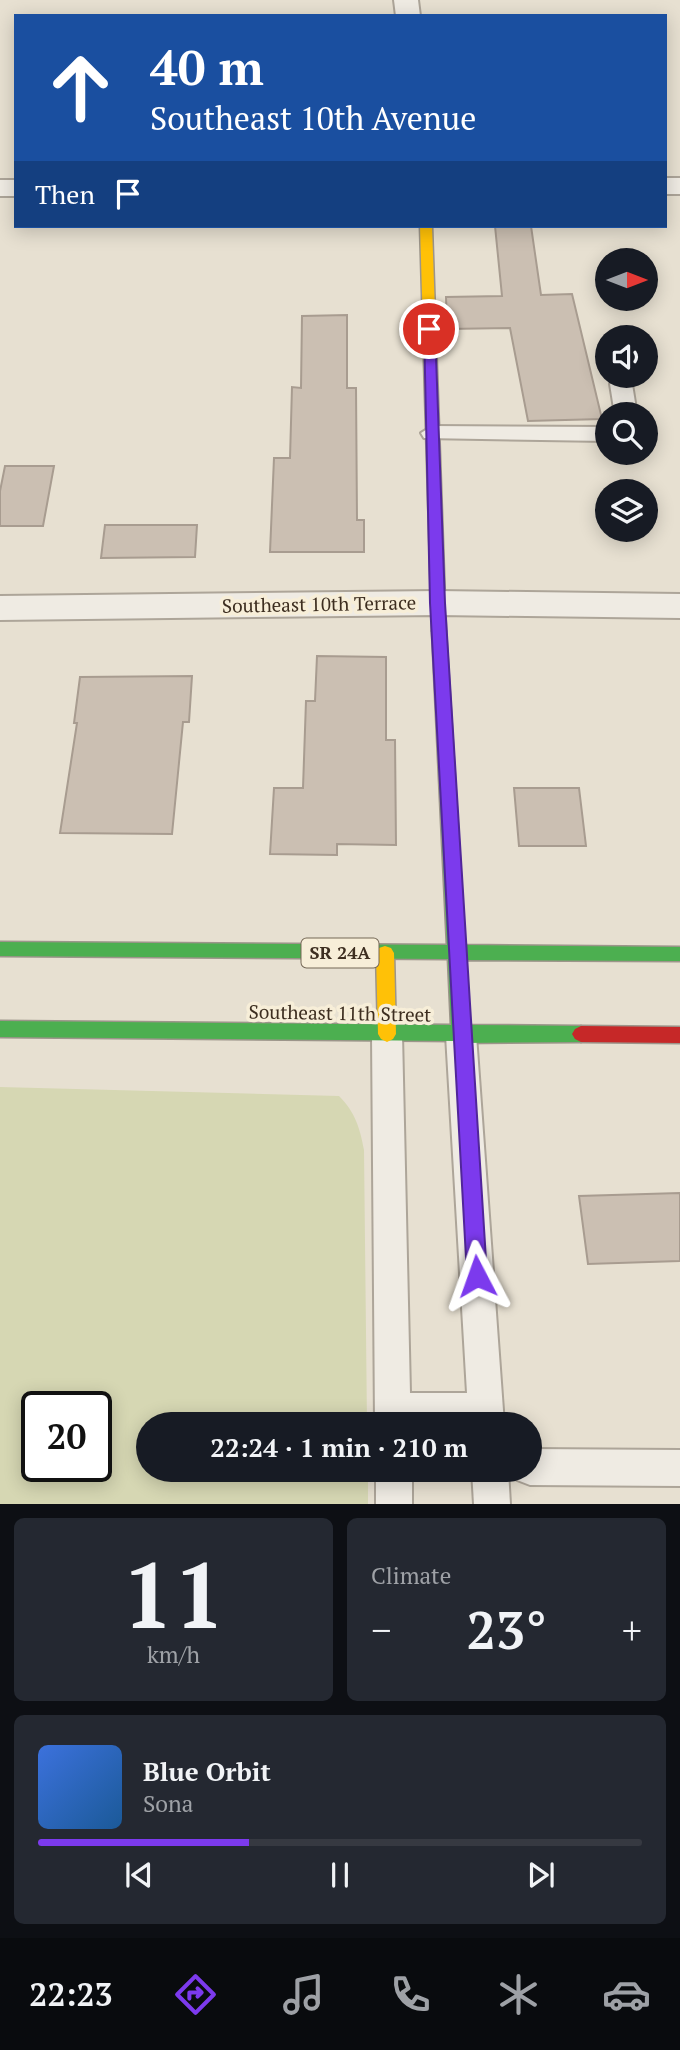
<!DOCTYPE html>
<html lang="en">
<head>
<meta charset="utf-8">
<style>
	:root { --surface:#171b24; --page:#242831; --text:#f1f3f6; --muted:#9ea1a6; --line:#363941; --accent:#7c3aed }
	body { margin:0; font-family:"PT Serif",serif; background:var(--page); color:var(--text); height:100vh; display:flex; flex-direction:column; font-size:26px; white-space:nowrap }
	* { box-sizing:border-box; margin:0 }
	p { font-size:23px; color:var(--muted) }
	.icon { flex:none; width:38px; height:38px; fill:none; stroke:currentColor; stroke-width:2; stroke-linecap:round; stroke-linejoin:round }
	.map { position:relative; height:1504px; overflow:hidden }
	.sheet { display:flex; flex-direction:column; gap:14px; padding:14px; background:#0d0f14; flex:1 }
	.sheet>* { flex:none }
	.top-card { position:absolute; left:14px; top:14px; width:653px; height:214px; border-radius:0px; box-shadow:0 4px 18px #0003; background:#1a4fa0; color:#fff; overflow:hidden }
	.needle { width:46px; rotate:90deg }
	.buttons { position:absolute; left:595px; top:248px; display:grid; gap:14px }
	.buttons a { display:grid; place-items:center; width:63px; height:63px; border-radius:50%; background:var(--surface); box-shadow:0 4px 18px #0003; font-size:35px }
	.speed { position:absolute; left:21px; top:1391px; display:flex; gap:14px; font-size:35px; font-weight:700; text-align:center }
	.speed>* { display:grid; place-content:center; width:91px; height:91px; border-radius:50%; background:var(--surface); box-shadow:0 4px 18px #0003; line-height:1 }
	.speed .limit { border:4px solid #111; border-radius:10px; background:#fff; color:#111 }
	.pin { position:absolute; display:grid; place-items:center; width:60px; height:60px; color:#fff; margin:-30px; border:4px solid #fff; border-radius:50%; box-shadow:0 2px 7px #0007 }
	.me { position:absolute; width:77px; margin:-38px; rotate:356deg; stroke-linejoin:round; filter:drop-shadow(0 0 5px #0008) }
	.turn { display:flex; align-items:center; gap:24px; height:147px; padding:0 21px; font-size:32px }
	.turn .icon { width:91px; height:91px; stroke-width:2.5 }
	.turn b { display:block; font-size:49px; line-height:60px }
	.then { display:flex; align-items:center; height:66px; padding:0 21px; background:#0003; gap:14px; font-size:26px }
	.big { font-size:52px; font-weight:800; line-height:1.1 }
	.sheet .tile { flex:1; display:flex; flex-direction:column; justify-content:center; gap:10px; min-width:0; padding:0 24px; border-radius:10px; background:var(--page) }
	.sheet .dial { align-items:center; gap:0 }
	.dial b { font-size:91px; line-height:1 }
	.song { display:flex; align-items:center; gap:21px }
	.cover { width:84px; height:84px; border-radius:10px; background:linear-gradient(135deg,hsl(220 70% 55%),hsl(210 70% 35%)) }
	.played { height:7px; border-radius:4px; background:linear-gradient(90deg,var(--accent) 35%,var(--line) 35%) }
	.keys { display:flex; justify-content:space-around; direction:ltr }
	.heat { display:flex; justify-content:space-between; align-items:center; font-size:38px; direction:ltr }
	.sheet .tiles { flex:1; display:grid; gap:14px; grid-template-columns:1fr 1fr }
	.tile:last-child { grid-column:span 2 }
	.trip { position:absolute; left:136px; top:1412px; width:406px; height:70px; border-radius:35px; background:var(--surface); box-shadow:0 4px 18px #0003; font-weight:800; line-height:70px; text-align:center }
	.tabs { display:flex; height:112px; justify-content:space-around; align-items:center; background:#090b0e; color:var(--muted) }
	.tabs .icon { width:49px; height:49px }
	.tabs .current { color:var(--accent) }
	.tabs b { font-size:32px; color:var(--text) }
	.map>svg:first-child { display:block }
	.green { fill:#d6d7b3; fill-rule:evenodd }
	.building { fill:#cbbfb2; stroke:#a89c90; stroke-width:2 }
	.lines { fill:none; stroke-linecap:round; stroke-linejoin:round }
	.lane-casing { stroke:#ada599; stroke-width:4 }
	.street-casing { stroke:#ada599; stroke-width:4 }
	.fast-casing { stroke:#9c958a; stroke-width:3 }
	.slow-casing { stroke:#9c958a; stroke-width:3 }
	.jam-casing { stroke:#9c958a; stroke-width:3 }
	.lane { fill:#efebe3; fill-rule:evenodd }
	.street { fill:#efebe3; fill-rule:evenodd }
	.fast { fill:#4caf50; fill-rule:evenodd }
	.slow { fill:#ffc107; fill-rule:evenodd }
	.jam { fill:#c62828; fill-rule:evenodd }
	.route { fill:#7c3aed; stroke:#51269a; stroke-width:2 }
	.labels { text-anchor:middle; stroke-width:7; stroke-linejoin:round; paint-order:stroke }
	.shield { fill:#f7eed8; stroke:#756857; stroke-width:2 }
	.shield-label { font-size:18px; font-weight:bold; fill:#3d2e20 }
	.street-label { font-size:19px; fill:#3d2e20; stroke:#f7eed8 }
</style>
</head>
<body>
<div class="map">
<svg width="680" height="1504" viewBox="0 0 680 1504">
	<rect width="100%" height="100%" fill="#e7e0d1"/>
	<path class="green" d="M 0,1087 L 339,1096 C 355,1112 360,1128 364,1150 L 367,1424 L 149,1424 L 149,1470 L 368,1470 L 368,1504 L 0,1504 ZM 37,1407 L 96,1407 L 96,1466 L 37,1466 Z"/>
	<g class="building">
		<path d="M 495,226 L 531,226 L 541,295 L 572,294 L 602,419 L 528,421 L 510,328 L 447,329 L 446,297 L 502,296 Z"/>
		<path d="M 347,315 L 347,388 L 356,388 L 357,520 L 364,520 L 364,552 L 270,552 L 274,458 L 290,458 L 292,387 L 301,388 L 302,316 Z"/>
		<path d="M 5,466 L 54,466 L 43,526 L 0,526 L 0,491 Z"/>
		<path d="M 105,525 L 197,525 L 195,557 L 101,558 Z"/>
		<path d="M 317,656 L 386,657 L 386,740 L 395,740 L 396,845 L 337,844 L 337,855 L 270,854 L 274,788 L 303,788 L 306,701 L 315,701 Z"/>
		<path d="M 192,676 L 189,722 L 183,722 L 172,834 L 60,833 L 77,723 L 74,723 L 80,677 Z"/>
		<path d="M 514,788 L 579,788 L 586,846 L 519,846 Z"/>
		<path d="M 680,1193 L 680,1261 L 588,1264 L 579,1196 Z"/>
	</g>
	<g class="lines">
		<g class="lane-casing">
			<g id="lane">
				<path d="M 621,378 L 632,384 L 637,415 L 615,415 L 610,384 Z"/>
				<path d="M 432,426 L 607,427 L 607,441 L 424,438 L 421,433 Z"/>
				<path d="M 387,1021 L 398,1025 L 402,1034 L 410,1393 L 467,1393 L 446,1035 L 450,1026 L 461,1022 L 472,1026 L 476,1035 L 504,1424 L 375,1424 L 372,1034 L 376,1025 Z"/>
				<path d="M 530,1449 L 680,1450 L 680,1486 L 530,1485 L 517,1480 L 513,1470 L 530,1470 Z"/>
				<rect x="376" y="1470" width="36" height="34"/>
				<path d="M 472,1470 L 508,1470 L 510,1504 L 474,1504 Z"/>
			</g>
		</g>
		<g class="street-casing">
			<g id="street">
				<path d="M 394,0 L 418,0 L 420,16 L 396,16 Z"/>
				<rect x="665" y="178" width="15" height="16"/>
				<rect x="0" y="180" width="16" height="16"/>
				<path d="M 438,591 L 680,594 L 680,618 L 438,615 L 0,620 L 0,596 Z"/>
			</g>
		</g>
		<g class="fast-casing">
			<path id="fast" d="M 439,626 L 446,631 L 465,945 L 680,947 L 680,961 L 466,960 L 469,1025 L 581,1026 L 587,1029 L 590,1034 L 587,1039 L 581,1042 L 461,1043 L 455,1041 L 0,1037 L 0,1021 L 451,1025 L 448,959 L 0,956 L 0,942 L 447,945 L 432,631 Z"/>
		</g>
		<g class="slow-casing">
			<g id="slow">
				<path d="M 420,226 L 432,226 L 446,631 L 439,636 L 432,631 Z"/>
				<path d="M 385,946 L 391,948 L 394,953 L 396,1034 L 393,1039 L 387,1042 L 381,1039 L 378,1034 L 376,953 L 379,948 Z"/>
			</g>
		</g>
		<g class="jam-casing">
			<path id="jam" d="M 581,1026 L 680,1027 L 680,1043 L 581,1042 L 575,1039 L 572,1034 L 575,1029 Z"/>
		</g>
		<use href="#lane" class="lane"/>
		<use href="#street" class="street"/>
		<use href="#fast" class="fast"/>
		<use href="#slow" class="slow"/>
		<use href="#jam" class="jam"/>
	</g>
	<path class="route" d="M 424,327 L 435,329 L 445,603 L 487,1276 L 485,1283 L 477,1285 L 470,1283 L 467,1276 L 430,603 Z"/>
	<g class="labels">
		<rect class="shield" x="301.5" y="938.5" width="77" height="29" rx="5"/>
		<g class="shield-label">
			<text x="340" y="959">SR 24A</text>
		</g>
		<g class="street-label">
			<text transform="translate(319 604) rotate(-1)" y="7">Southeast 10th Terrace</text>
			<text transform="translate(340 1013) rotate(1)" y="7">Southeast 11th Street</text>
		</g>
	</g>
</svg>
<div class="buttons">
<a><svg class="needle" viewBox="-14 -14 28 28"><path d="M0-13l5 13h-10z" fill="#e53935"/><path d="M0 13l5-13h-10z" fill="#9ea1a6"/></svg></a>
<a><svg class="icon" aria-label="sound" viewBox="0 0 24 24"><path d="M4 9h4l5-4v14l-5-4H4zM17 9q2 3 0 6"/></svg></a>
<a><svg class="icon" aria-label="search" viewBox="0 0 24 24"><circle cx="10" cy="10" r="6"/><path d="M15 15l6 6"/></svg></a>
<a><svg class="icon" aria-label="layers" viewBox="0 0 24 24"><path d="M12 4l9 5-9 5-9-5zM3 14l9 5 9-5"/></svg></a>
</div>
<div class="speed"><div class="limit">20</div></div>
<div class="pin" style="left:429px;top:329px;background:#d93025"><svg class="icon" aria-label="arrive" viewBox="0 0 24 24"><path d="M6 21V4h12l-3 4 3 4H6"/></svg></div>
<svg class="me" style="left:477px;top:1276px" viewBox="-20 -20 40 40"><path d="M0-17L14 15 0 8-14 15z" fill="#7c3aed" stroke="#fff" stroke-width="4"/></svg>
<div class="trip">22:24 · 1 min · 210 m</div>
<div class="top-card">
<div class="turn"><svg class="icon" aria-label="ahead" viewBox="0 0 24 24"><path d="M12 20V5M6 11l6-6 6 6"/></svg><div><b>40 m</b>Southeast 10th Avenue</div></div>
<div class="then">Then<svg class="icon" aria-label="arrive" viewBox="0 0 24 24"><path d="M6 21V4h12l-3 4 3 4H6"/></svg></div>
</div>
</div>
<section class="sheet">
<div class="tiles">
<div class="tile dial"><b>11</b><p>km/h</p></div>
<div class="tile"><p>Climate</p>
<div class="heat"><a>−</a><b class="big">23°</b><a>+</a></div>
</div>
<div class="tile">
<div class="song"><i class="cover"></i><div><b>Blue Orbit</b><p>Sona</p></div></div>
<div class="played"></div>
<div class="keys"><svg class="icon" aria-label="previous" viewBox="0 0 24 24"><path d="M18 5L8 12l10 7zM5 5v14"/></svg><svg class="icon" aria-label="pause" viewBox="0 0 24 24"><path d="M8 5v14M16 5v14"/></svg><svg class="icon" aria-label="next" viewBox="0 0 24 24"><path d="M6 5l10 7-10 7zM19 5v14"/></svg></div>
</div>
</div>
</section>
<nav class="tabs">
<b>22:23</b>
<svg class="icon current" aria-label="directions" viewBox="0 0 24 24"><path d="M12 3l9 9-9 9-9-9zM9 14v-3h6M13 9l2 2-2 2"/></svg>
<svg class="icon" aria-label="music" viewBox="0 0 24 24"><path d="M9 18V5l10-2v13"/><circle cx="6" cy="18" r="3"/><circle cx="16" cy="16" r="3"/></svg>
<svg class="icon" aria-label="phone" viewBox="0 0 24 24"><path d="M5 4h4l2 5-3 2q2 4 5 5l2-3 5 2v4C11 20 4 13 5 4z"/></svg>
<svg class="icon" aria-label="climate" viewBox="0 0 24 24"><path d="M12 3v18M4 7l16 10M4 17L20 7"/></svg>
<svg class="icon" aria-label="car" viewBox="0 0 24 24"><path d="M5 17H2v-5l4-1 3-4h7l3 4 3 1v5h-3M9 17h6M6 11h13"/><circle cx="7" cy="17" r="2"/><circle cx="17" cy="17" r="2"/></svg>
</nav>
</body>
</html>
